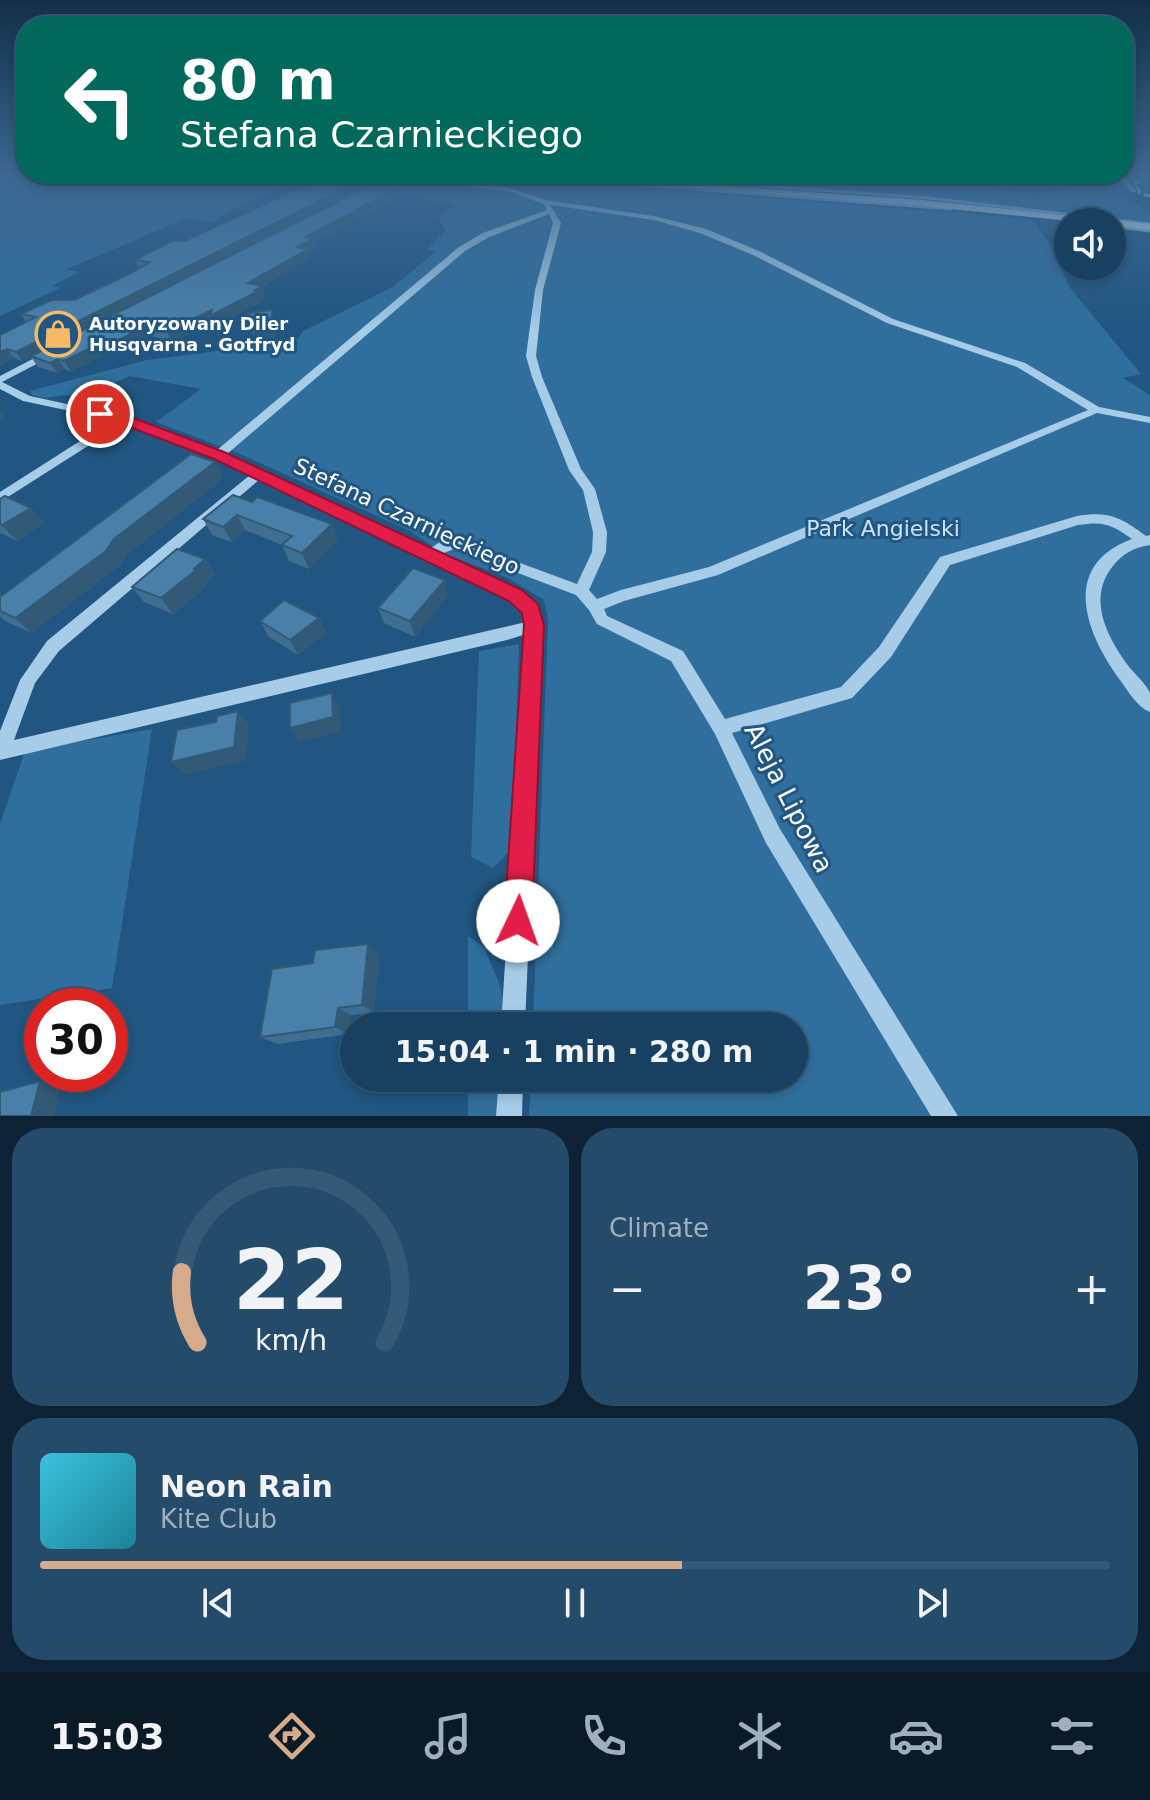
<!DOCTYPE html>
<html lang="en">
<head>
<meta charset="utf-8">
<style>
	:root { --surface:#184061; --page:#254b6a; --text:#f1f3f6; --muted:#9fafbd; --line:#365976; --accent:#d6ab8b }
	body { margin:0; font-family:"DejaVu Sans",sans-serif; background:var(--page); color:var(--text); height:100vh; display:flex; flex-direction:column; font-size:30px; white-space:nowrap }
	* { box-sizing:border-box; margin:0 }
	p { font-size:26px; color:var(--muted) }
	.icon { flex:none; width:44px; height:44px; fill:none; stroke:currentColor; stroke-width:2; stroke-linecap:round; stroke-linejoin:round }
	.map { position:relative; height:1116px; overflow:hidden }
	.details { display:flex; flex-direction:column; gap:12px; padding:12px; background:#0d2335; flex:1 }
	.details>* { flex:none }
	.guide { position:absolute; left:16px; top:16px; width:1118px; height:168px; border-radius:32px; box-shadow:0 4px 12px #0003,0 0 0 2px var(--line); background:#00695c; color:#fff; overflow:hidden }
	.buttons { position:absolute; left:1054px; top:208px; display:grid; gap:16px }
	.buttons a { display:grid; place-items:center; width:72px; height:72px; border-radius:50%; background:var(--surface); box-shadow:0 4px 12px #0003,0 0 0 2px var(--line); font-size:40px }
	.speed { position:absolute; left:24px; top:988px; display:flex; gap:16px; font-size:40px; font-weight:700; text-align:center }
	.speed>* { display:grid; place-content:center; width:104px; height:104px; border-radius:50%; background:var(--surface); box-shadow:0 4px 12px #0003,0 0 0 2px var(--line); line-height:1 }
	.speed .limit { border:12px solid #d22; background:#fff; color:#111 }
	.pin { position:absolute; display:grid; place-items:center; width:68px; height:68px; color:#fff; margin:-34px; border:4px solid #fff; border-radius:50%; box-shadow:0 2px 8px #0007 }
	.me { position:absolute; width:88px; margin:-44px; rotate:3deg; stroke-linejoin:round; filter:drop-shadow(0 0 6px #0008) }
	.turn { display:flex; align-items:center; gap:28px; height:168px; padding:0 32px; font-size:36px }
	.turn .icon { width:104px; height:104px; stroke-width:2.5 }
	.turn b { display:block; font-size:56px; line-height:68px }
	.big { font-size:60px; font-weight:700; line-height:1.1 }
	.details .widget { flex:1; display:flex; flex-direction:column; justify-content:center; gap:12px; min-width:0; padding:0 28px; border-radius:32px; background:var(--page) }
	.details .dial { align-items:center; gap:0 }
	.dial svg { height:208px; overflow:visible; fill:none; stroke:var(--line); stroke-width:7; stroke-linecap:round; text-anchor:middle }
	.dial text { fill:var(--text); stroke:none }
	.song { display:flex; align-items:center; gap:24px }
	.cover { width:96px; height:96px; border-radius:12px; background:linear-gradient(135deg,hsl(190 70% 55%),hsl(190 70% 35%)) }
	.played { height:8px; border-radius:4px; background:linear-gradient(90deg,var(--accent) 60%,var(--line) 60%) }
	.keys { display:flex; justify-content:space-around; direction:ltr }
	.heat { display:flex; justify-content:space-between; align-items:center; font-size:44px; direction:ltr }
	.details .tiles { flex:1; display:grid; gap:12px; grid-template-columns:1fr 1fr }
	.widget:last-child { grid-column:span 2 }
	.trip { position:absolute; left:340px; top:1012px; width:468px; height:80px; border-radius:40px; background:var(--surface); box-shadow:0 4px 12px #0003,0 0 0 2px var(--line); font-weight:700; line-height:80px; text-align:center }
	.dock { display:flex; height:128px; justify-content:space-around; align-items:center; background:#0a1a27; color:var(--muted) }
	.dock .icon { width:56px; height:56px }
	.dock .active { color:var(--accent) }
	.dock b { font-size:36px; color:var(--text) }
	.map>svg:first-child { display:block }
	.green { fill:#306f9d }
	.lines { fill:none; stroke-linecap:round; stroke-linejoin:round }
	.stream { stroke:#99c8ea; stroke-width:3 }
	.minor { fill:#a6cce8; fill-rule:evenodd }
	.major { fill:#e8f3fe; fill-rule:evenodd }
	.rail { stroke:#fff; stroke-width:3; stroke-dasharray:7 3; stroke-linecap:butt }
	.wall { fill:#3e6e92 }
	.shaded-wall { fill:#325a77 }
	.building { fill:#4880aa; stroke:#325a77; stroke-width:2 }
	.route { fill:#e11d48; stroke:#92132f; stroke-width:2 }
	.labels { text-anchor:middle; stroke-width:6; stroke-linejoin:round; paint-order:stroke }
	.far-poi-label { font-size:18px; font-weight:bold; fill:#fff; stroke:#205681; text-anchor:start }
	.street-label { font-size:22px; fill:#fff; stroke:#205681 }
	.park-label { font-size:22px; fill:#c9e3f6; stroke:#205681 }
	.near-street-label { font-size:26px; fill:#fff; stroke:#205681 }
</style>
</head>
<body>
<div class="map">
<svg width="1150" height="1116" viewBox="0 0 1150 1116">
	<rect width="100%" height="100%" fill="#205681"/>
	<g class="green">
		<path d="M 0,174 L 388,174 L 389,175 C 365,190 332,168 304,177 C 295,180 286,189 277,191 C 253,195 233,211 211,223 L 187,218 L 67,269 L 79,272 L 52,286 L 60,288 L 0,316 Z"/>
		<path d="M 557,174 L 886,181 L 979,186 L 1034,194 L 1080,187 L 1107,188 L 1150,212 L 1150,226 L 891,198 Z"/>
		<path d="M 406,175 L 615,186 L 1031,219 L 1048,241 L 1070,288 L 1141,374 L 1123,378 L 1150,395 L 1150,1116 L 529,1116 L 531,1078 L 794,1078 L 794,1026 L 533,1026 L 548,620 L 544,600 L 508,578 L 443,553 L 410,531 L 238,453 L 156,422 L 201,389 L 130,376 L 81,397 L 64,395 L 45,398 L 32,395 L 30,391 L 147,360 L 296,341 L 303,331 L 393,287 L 435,252 L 427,249 L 446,230 L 438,217 L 457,204 L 374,192 Z"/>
		<path d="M 519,644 L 512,849 L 493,868 L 471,857 L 479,651 Z"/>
		<path d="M 152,729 L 112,988 L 0,1005 L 0,824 L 25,751 Z"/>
		<path d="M 468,936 L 484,947 L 501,988 L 504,1026 L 468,1026 Z"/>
		<path d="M 468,1078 L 501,1078 L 499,1116 L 468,1116 Z"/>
	</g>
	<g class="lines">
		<g class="stream">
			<path d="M 592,174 L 929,198 L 1150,224"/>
			<path d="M 452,176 L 615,183 L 951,209"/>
			<path d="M 1062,220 L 1078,222"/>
			<path d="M 1112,226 L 1150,231"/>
		</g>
		<g class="minor">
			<path d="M 1113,174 L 1120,174 L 1136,190 L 1136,192 L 1132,192 Z"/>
			<path d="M 396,177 L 445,179 L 511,188 L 545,200 L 654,216 L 706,229 L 759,251 L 893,319 L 1025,363 L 1099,407 L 1150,417 L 1150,423 L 1097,413 L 718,575 L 624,601 L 604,609 L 607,616 L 683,651 L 725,719 L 841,687 L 879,647 L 940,557 L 1077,516 C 1109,511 1120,517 1146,536 L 1150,535 L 1150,545 C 1135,547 1122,554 1113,566 C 1086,599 1108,639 1130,668 C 1136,675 1147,685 1150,693 C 1150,698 1150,706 1150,712 C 1137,707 1128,691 1120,680 C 1086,634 1059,566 1132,539 C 1111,524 1104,521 1078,525 L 950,565 L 891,657 L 852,698 L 732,733 L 780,829 L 958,1116 L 931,1116 L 766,843 L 715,734 L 671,661 L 597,624 L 589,610 L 576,595 L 454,549 L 441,554 L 520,591 L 536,605 L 542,625 L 525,1026 L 501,1026 L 526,634 L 507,640 L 0,760 L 0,731 L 20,680 L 47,641 L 250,475 L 215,458 L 124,423 L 0,502 L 0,492 L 113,420 L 23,401 L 0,389 L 0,376 L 46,352 L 52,352 L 52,356 L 2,382 L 30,396 L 127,417 L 217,450 L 459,247 L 483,233 L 547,210 L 544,204 L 510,192 L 445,183 L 394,180 ZM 550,205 L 654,220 L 700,233 L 753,255 L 887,323 L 1017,367 L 1088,410 L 709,567 L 621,590 L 597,599 L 589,590 L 606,552 L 607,532 L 595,489 L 581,469 L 542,377 L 536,356 L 543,290 L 561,223 ZM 549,214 L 553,223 L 535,290 L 526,356 L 532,377 L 569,470 L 583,490 L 593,532 L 592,552 L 577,584 L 455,539 L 440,542 L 429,549 L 227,454 L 465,251 L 489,237 ZM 260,479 L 510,599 L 524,612 L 526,622 L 14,740 L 35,683 L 59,651 Z"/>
			<path d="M 499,1078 L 523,1078 L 522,1116 L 496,1116 Z"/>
		</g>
		<path class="major" d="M 511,174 L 553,174 L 922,200 L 1150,224 L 1150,230 L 1112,225 L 1112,222 L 1080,222 L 922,206 Z"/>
		<path class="rail" d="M 1150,181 L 1135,183 L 1140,193 L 1150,196"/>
	</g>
	<g class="wall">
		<path d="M 892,174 L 922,174 L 921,178 L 894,178 Z"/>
		<path d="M 1130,174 L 1150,174 L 1150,194 Z"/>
		<path d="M 358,190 L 140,301 L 398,197 L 315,243 L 316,248 L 309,252 L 310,258 L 262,287 L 265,297 L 261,299 L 262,301 L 215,326 L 213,322 L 172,342 L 152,336 L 119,354 L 109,352 L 71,372 L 65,369 L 57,373 L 38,367 L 31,357 L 22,361 L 14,358 L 0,365 L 0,335 L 26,322 L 21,314 L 74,300 L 129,274 L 139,268 L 135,260 L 185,241 Z"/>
		<path d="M 224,478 L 126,555 L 119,566 L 31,633 L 5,621 L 0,616 L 0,597 Z"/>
		<path d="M 0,499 L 31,508 L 44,523 L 17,541 L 0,533 Z"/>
		<path d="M 252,502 L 332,524 L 338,540 L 309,569 L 289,561 L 282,545 L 245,530 L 232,542 L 212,535 L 203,519 Z"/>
		<path d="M 205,559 L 215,575 L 205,584 L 206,586 L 173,614 L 144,602 L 132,587 Z"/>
		<path d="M 448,595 L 415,637 L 384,623 L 378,608 Z"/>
		<path d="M 319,618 L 326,633 L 298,655 L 269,637 L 260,621 Z"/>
		<path d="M 379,955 L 374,1013 L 351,1015 L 349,1034 L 278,1044 L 260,1037 Z"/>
	</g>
	<g class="shaded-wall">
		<path d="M 356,183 L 358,190 L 22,361 L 16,352 Z"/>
		<path d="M 396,189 L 398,197 L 315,243 L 316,248 L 309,252 L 310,258 L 262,287 L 265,297 L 261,299 L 262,301 L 215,326 L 213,322 L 172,342 L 167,331 L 248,283 L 297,247 L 306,237 Z"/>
		<path d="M 272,310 L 275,321 L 275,341 L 256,344 L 252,334 Z"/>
		<path d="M 146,326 L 152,336 L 119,354 L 113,343 Z"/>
		<path d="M 103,342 L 109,352 L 71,372 L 64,361 Z"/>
		<path d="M 7,349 L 14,358 L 0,365 L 0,352 Z"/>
		<path d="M 58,359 L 65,369 L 57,373 L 50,363 Z"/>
		<path d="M 0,409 L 6,417 L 0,421 Z"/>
		<path d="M 215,462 L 224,478 L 126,555 L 119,566 L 31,633 L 15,618 L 114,539 Z"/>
		<path d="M 31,508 L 44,523 L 17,541 L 2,525 Z"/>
		<path d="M 237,515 L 245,530 L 232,542 L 223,527 Z"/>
		<path d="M 332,524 L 338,540 L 309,569 L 302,553 Z"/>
		<path d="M 205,559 L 215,575 L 205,584 L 206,586 L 173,614 L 161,598 Z"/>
		<path d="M 445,580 L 448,595 L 415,637 L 410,621 Z"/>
		<path d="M 319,618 L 326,633 L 298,655 L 290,640 Z"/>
		<path d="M 332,693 L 340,708 L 341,731 L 299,742 L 290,728 Z"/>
		<path d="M 238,711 L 249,725 L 246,761 L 185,775 L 171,762 Z"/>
		<path d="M 368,944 L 379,955 L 374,1013 L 362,1005 Z"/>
		<path d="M 338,1008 L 351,1015 L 349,1034 L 335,1027 Z"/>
		<path d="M 40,1081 L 61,1084 L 54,1116 L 31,1116 Z"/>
	</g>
	<g class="building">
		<path d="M 329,178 L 356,183 L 16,352 L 7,349 L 0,352 L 0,335 L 36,317 L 21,314 L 52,300 L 74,300 L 129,274 L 150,262 L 135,260 L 174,240 L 185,241 L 309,184 L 316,184 Z"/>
		<path d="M 373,184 L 396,189 L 306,237 L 314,238 L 297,247 L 308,249 L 248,283 L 262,286 L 255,290 L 258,291 L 210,316 L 212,310 L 167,331 L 146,326 L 113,343 L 103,342 L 64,361 L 58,359 L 50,363 L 31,356 Z"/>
		<path d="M 272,310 L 271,330 L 252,334 L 247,313 Z"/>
		<path d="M 191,454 L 215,462 L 114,539 L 106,551 L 15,618 L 0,611 L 0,597 Z"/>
		<path d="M 233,495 L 252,502 L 257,497 L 332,524 L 302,553 L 282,545 L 292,536 L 237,515 L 223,527 L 203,519 Z"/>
		<path d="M 5,496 L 31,508 L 2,525 L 0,524 L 0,499 Z"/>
		<path d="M 177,549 L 205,559 L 194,569 L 196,570 L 161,598 L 132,587 Z"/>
		<path d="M 413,568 L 445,580 L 410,621 L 378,608 Z"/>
		<path d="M 284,600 L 319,618 L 290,640 L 260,621 Z"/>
		<path d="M 332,693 L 333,717 L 290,728 L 290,703 Z"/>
		<path d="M 238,711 L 234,747 L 171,762 L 177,730 L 216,722 L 217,716 Z"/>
		<path d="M 368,944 L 362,1005 L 338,1008 L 335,1027 L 260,1037 L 272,969 L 313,963 L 315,950 Z"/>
		<path d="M 40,1081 L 31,1116 L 0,1116 L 0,1092 Z"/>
	</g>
	<linearGradient id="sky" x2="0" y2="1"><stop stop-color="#122f47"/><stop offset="0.53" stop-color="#3c6892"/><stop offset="1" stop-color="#3c6892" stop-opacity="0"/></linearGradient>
	<rect width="1150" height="330" fill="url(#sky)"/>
	<path class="route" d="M 100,410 L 128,416 L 224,452 L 522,590 L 538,604 L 544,625 L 532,921 L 528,931 L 518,935 L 509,931 L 504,921 L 524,625 L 522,613 L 509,601 L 214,459 L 119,423 L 95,417 L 93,414 Z"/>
	<defs>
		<g id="shop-ring" transform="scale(2.3)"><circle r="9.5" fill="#205681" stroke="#f6ba66" stroke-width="1.5"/><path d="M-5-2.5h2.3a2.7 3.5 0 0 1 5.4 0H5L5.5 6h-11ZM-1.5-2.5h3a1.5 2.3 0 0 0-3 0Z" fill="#f6ba66"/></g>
	</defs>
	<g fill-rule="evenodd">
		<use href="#shop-ring" x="58" y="334"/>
	</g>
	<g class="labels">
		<g class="far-poi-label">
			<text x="89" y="330">Autoryzowany Diler<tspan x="89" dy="21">Husqvarna - Gotfryd</tspan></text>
		</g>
		<g class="street-label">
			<text transform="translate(407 516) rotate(25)" y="8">Stefana Czarnieckiego</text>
		</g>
		<g class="park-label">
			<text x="883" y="536">Park Angielski</text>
		</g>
		<g class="near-street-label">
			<text transform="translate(789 798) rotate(63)" y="9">Aleja Lipowa</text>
		</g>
	</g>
</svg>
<div class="buttons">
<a><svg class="icon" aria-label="sound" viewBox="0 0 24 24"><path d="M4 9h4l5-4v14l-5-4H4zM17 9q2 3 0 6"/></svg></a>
</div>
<div class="speed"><div class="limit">30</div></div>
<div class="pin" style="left:100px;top:414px;background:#d93025"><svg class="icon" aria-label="arrive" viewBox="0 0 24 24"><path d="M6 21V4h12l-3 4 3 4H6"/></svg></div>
<svg class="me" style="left:518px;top:921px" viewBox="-20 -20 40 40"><circle r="19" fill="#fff"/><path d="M0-13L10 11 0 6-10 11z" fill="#e11d48"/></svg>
<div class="trip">15:04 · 1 min · 280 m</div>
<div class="guide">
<div class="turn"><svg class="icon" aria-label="left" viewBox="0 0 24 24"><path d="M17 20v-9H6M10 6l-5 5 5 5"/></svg><div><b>80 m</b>Stefana Czarnieckiego</div></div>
</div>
</div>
<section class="details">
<div class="tiles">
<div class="widget dial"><svg viewBox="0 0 100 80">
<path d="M14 69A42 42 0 1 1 86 69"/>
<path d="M14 69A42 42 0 0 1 8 42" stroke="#d6ab8b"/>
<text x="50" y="56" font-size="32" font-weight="700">22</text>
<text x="50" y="72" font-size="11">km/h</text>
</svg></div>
<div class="widget"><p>Climate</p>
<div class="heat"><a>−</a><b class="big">23°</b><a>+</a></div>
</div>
<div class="widget">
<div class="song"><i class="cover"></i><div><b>Neon Rain</b><p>Kite Club</p></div></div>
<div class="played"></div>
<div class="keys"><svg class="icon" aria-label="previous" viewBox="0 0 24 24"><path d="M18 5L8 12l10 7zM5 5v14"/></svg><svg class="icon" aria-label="pause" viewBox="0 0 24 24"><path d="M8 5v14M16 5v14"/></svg><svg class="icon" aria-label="next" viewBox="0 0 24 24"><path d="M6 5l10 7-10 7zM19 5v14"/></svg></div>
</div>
</div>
</section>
<nav class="dock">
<b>15:03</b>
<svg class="icon active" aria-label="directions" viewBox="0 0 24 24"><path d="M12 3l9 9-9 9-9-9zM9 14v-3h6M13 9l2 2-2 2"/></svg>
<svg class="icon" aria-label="music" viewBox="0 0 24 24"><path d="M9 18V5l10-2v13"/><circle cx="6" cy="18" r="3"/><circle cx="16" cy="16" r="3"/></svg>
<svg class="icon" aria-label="phone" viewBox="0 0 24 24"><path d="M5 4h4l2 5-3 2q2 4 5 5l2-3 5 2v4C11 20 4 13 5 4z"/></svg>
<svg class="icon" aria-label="climate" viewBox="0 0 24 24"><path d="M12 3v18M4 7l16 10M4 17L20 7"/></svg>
<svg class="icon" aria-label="car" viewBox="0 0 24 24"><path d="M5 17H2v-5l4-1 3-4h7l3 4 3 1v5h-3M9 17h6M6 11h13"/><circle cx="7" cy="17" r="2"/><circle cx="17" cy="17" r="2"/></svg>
<svg class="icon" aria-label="filters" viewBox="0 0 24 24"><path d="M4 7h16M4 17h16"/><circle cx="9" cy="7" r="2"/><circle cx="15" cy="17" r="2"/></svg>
</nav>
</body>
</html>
